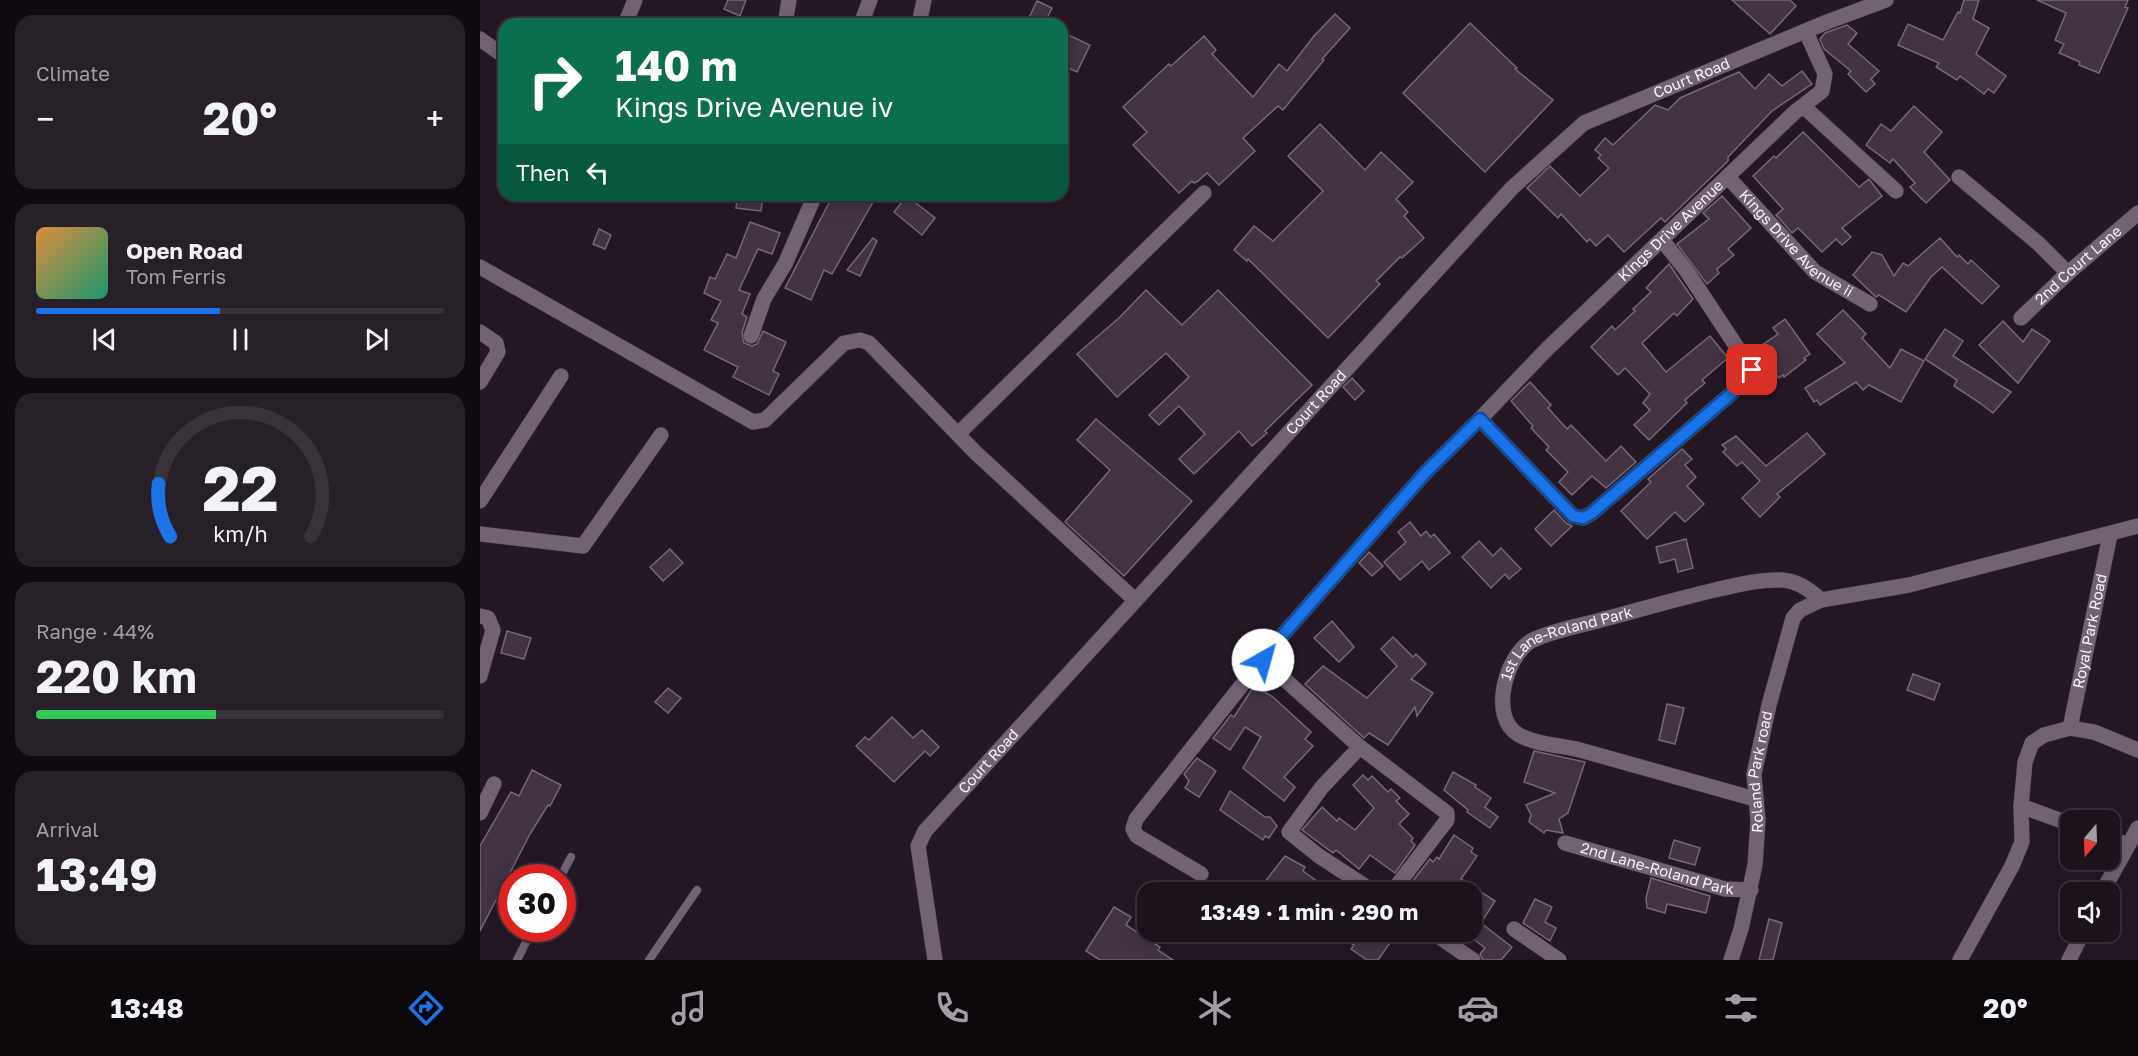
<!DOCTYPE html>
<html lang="en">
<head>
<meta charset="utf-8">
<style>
	:root { --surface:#1b121c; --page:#282029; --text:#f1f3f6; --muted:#a09ea3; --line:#39323b; --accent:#1a73e8 }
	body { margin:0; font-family:"Golos Text",sans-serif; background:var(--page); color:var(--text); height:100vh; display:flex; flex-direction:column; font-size:22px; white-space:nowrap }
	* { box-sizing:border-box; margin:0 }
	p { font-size:20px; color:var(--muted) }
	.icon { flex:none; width:33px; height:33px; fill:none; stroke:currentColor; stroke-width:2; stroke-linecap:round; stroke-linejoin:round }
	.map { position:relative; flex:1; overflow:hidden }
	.drawer { display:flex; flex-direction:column; gap:15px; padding:15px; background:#0f0a0f; width:480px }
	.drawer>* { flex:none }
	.guide { position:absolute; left:18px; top:18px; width:570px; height:183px; border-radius:18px; box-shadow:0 3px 15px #0003,0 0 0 2px var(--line); background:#0b6e4f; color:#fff; overflow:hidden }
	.needle { width:39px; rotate:199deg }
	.fabs { position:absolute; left:1580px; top:810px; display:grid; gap:12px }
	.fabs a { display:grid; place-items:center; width:60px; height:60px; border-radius:12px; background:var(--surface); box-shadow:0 3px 15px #0003,0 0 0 2px var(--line); font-size:30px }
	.speed { position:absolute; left:18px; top:864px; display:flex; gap:12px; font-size:30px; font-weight:700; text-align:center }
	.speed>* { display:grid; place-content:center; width:78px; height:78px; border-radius:50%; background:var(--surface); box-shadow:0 3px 15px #0003,0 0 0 2px var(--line); line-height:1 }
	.speed .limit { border:9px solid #d22; background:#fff; color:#111 }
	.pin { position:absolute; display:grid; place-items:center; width:51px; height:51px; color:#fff; margin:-26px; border-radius:12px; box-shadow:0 3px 9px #0006 }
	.me { position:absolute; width:66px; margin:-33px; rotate:38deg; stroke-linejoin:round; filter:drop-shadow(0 0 4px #0008) }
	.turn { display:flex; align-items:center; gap:21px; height:126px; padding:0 18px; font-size:27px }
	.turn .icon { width:78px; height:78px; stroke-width:2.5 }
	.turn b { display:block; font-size:42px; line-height:51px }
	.then { display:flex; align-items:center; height:57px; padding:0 18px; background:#0003; gap:12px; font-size:22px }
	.big { font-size:45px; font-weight:700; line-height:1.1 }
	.drawer .card { flex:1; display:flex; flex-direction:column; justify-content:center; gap:9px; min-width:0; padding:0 21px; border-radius:18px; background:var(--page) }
	.drawer .dial { align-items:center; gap:0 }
	.dial svg { height:156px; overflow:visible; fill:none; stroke:var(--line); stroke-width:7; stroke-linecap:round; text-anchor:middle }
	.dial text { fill:var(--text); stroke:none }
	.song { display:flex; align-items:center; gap:18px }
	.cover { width:72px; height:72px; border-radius:9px; background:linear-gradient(135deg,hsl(30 70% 55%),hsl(160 70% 35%)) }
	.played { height:6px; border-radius:3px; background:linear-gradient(90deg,var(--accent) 45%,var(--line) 45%) }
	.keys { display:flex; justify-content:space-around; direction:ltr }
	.heat { display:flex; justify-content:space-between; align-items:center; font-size:33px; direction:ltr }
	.charge { height:9px; border-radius:4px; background:linear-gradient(90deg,#34c759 44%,var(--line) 0) }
	.trip { position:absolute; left:657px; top:882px; width:345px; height:60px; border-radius:18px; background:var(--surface); box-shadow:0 3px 15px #0003,0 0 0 2px var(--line); font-weight:700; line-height:60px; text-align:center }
	.menu { display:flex; height:96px; justify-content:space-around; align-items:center; background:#0b070b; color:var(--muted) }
	.menu .icon { width:42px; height:42px }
	.menu .selected { color:var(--accent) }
	.menu b { font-size:27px; color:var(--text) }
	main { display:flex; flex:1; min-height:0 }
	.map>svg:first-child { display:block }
	.building { fill:#413342; stroke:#766777; stroke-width:1.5 }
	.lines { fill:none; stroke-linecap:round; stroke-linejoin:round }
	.service-casing { stroke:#3c333d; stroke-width:9 }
	.minor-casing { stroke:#3c333d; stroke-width:16 }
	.service { stroke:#726373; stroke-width:8 }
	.minor { stroke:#726373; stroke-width:15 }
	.route-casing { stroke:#114b97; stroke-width:15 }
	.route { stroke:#1a73e8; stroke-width:10 }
	.labels { text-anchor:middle; stroke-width:6; stroke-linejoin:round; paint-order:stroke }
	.street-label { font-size:15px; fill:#f8eff8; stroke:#0a060a }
</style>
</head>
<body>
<main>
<section class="drawer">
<div class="card"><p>Climate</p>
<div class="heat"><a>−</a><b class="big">20°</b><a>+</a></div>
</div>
<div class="card">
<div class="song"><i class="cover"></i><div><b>Open Road</b><p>Tom Ferris</p></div></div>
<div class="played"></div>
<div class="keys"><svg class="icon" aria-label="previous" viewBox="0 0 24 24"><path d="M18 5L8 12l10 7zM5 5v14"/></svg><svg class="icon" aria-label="pause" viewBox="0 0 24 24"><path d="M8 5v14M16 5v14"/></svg><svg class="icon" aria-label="next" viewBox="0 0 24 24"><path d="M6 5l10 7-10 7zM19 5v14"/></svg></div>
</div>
<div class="card dial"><svg viewBox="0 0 100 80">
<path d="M14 69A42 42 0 1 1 86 69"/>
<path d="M14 69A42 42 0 0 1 8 42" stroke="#1a73e8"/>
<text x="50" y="56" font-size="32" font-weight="700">22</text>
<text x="50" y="72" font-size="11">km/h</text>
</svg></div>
<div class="card"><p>Range · 44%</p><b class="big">220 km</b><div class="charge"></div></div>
<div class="card"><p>Arrival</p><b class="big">13:49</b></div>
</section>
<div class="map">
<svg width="1658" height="960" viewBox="0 0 1658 960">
	<rect width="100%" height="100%" fill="#241825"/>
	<g class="building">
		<path d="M 248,0 L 266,0 L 260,16 L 244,9 Z"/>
		<path d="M 1252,0 L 1310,0 L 1316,6 L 1290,34 Z"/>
		<path d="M 1484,0 L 1499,0 L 1493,19 L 1509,28 L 1496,54 L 1526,76 L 1514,93 L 1508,89 L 1504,94 L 1480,76 L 1477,80 L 1456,67 L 1459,63 L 1418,45 L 1428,24 L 1463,40 L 1478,12 L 1480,13 Z"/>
		<path d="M 1557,0 L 1648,0 L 1645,7 L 1648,8 L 1619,73 L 1599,65 L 1600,62 L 1579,53 L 1584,44 L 1575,40 L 1586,13 Z"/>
		<path d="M 557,1 L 572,8 L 564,24 L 546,24 Z"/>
		<path d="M 855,14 L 870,28 L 842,59 L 844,60 L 803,110 L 798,106 L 763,138 L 775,151 L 739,185 L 727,173 L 718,181 L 714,183 L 712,181 L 699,193 L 653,145 L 667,132 L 643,107 L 689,64 L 691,66 L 724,36 L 736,50 L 732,54 L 773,97 L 799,64 L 807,71 L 834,36 Z"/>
		<path d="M 990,23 L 1037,68 L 1035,69 L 1073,100 L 1005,172 L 923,93 Z"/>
		<path d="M 1367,25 L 1377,33 L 1368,44 L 1399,71 L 1391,79 L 1395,84 L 1386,92 L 1368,74 L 1371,71 L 1344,49 L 1340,39 L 1345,33 Z"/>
		<path d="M 582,32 L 610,45 L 597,72 L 582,65 Z"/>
		<path d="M 1322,71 L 1332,84 L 1292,111 L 1248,157 L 1248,161 L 1185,222 L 1181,218 L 1144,252 L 1128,235 L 1116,246 L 1110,239 L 1107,242 L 1081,214 L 1078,218 L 1047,188 L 1070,166 L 1100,196 L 1129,168 L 1118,158 L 1121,155 L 1115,150 L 1125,138 L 1133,145 L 1175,105 L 1188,110 L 1200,98 L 1259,72 L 1275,89 L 1289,74 L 1302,86 Z"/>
		<path d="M 1434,106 L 1462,132 L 1444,152 L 1470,180 L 1446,203 L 1430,187 L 1435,183 L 1413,159 L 1410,163 L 1386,145 L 1401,124 L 1411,131 Z"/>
		<path d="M 840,124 L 885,170 L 901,152 L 933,182 L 916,199 L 928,212 L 924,216 L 944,238 L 922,258 L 920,257 L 896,281 L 900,284 L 848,338 L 768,259 L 767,261 L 754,250 L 774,226 L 793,241 L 843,191 L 808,156 Z"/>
		<path d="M 1323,132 L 1379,187 L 1389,179 L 1402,196 L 1362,228 L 1371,237 L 1362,245 L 1356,239 L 1342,252 L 1318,228 L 1312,233 L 1299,218 L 1296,215 L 1303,209 L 1273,176 L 1294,156 L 1296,158 Z"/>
		<path d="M 258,195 L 283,195 L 281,211 L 256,208 Z"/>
		<path d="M 353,195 L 397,195 L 352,274 L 344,270 L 331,300 L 305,288 Z"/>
		<path d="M 427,196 L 455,218 L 442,235 L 414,212 Z"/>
		<path d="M 1242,196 L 1271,228 L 1248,249 L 1254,255 L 1237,269 L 1239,273 L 1227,284 L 1197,244 L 1229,219 L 1223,213 Z"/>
		<path d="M 270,222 L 300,233 L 292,254 L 278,249 L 259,290 L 270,294 L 262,314 L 267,317 L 262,333 L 264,343 L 272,346 L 277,344 L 283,331 L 306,342 L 293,371 L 299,374 L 289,395 L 253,377 L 258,367 L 224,350 L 238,323 L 231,320 L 241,301 L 224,293 L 230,277 L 235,279 L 247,254 L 256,258 Z"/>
		<path d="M 119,229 L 131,235 L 125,249 L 113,244 Z"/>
		<path d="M 393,238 L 397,241 L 380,276 L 367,270 Z"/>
		<path d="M 1460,238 L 1477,257 L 1479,255 L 1488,264 L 1491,260 L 1519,286 L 1502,304 L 1462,267 L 1451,277 L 1426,312 L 1399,295 L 1396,297 L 1373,275 L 1392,252 L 1402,255 L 1414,276 L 1423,263 L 1428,266 Z"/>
		<path d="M 1189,264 L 1213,299 L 1197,316 L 1194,313 L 1162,343 L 1186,372 L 1230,336 L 1248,358 L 1222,380 L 1225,383 L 1205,400 L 1207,403 L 1169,440 L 1154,425 L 1170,410 L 1163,403 L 1170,394 L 1145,368 L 1138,375 L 1111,347 L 1132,326 L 1135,330 L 1155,311 L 1153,309 L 1171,292 L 1166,288 Z"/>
		<path d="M 666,290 L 702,325 L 738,290 L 832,385 L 785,431 L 787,433 L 772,446 L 759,431 L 714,474 L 699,459 L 725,434 L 699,406 L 679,425 L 669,415 L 709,377 L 686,353 L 637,397 L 597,354 L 639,318 Z"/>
		<path d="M 1363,310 L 1386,334 L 1382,338 L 1410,368 L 1421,349 L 1444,361 L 1421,402 L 1389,385 L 1383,390 L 1376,382 L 1340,405 L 1337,400 L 1334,402 L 1325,388 L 1365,363 L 1337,334 Z"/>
		<path d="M 1305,319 L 1330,354 L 1324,358 L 1326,360 L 1304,377 L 1303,375 L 1299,378 L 1277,352 L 1283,348 L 1282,345 L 1298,334 L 1293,328 Z"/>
		<path d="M 1523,321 L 1543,342 L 1552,329 L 1570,341 L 1538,383 L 1499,345 Z"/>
		<path d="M 1465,329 L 1483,341 L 1473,356 L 1531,392 L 1513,413 L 1500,403 L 1474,386 L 1477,380 L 1445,359 Z"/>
		<path d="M 872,378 L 884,391 L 875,400 L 863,387 Z"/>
		<path d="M 1050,382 L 1071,405 L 1068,408 L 1087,429 L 1091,425 L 1126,461 L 1141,446 L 1156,462 L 1126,488 L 1112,476 L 1092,495 L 1079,482 L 1088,472 L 1066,450 L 1069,447 L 1051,428 L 1053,426 L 1031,401 Z"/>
		<path d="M 616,419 L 712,501 L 644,576 L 585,522 L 630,470 L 597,440 Z"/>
		<path d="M 1327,433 L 1345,454 L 1297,494 L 1300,497 L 1280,517 L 1262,498 L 1280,481 L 1262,462 L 1257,466 L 1243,452 L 1246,449 L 1242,445 L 1256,436 L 1286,466 Z"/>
		<path d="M 1202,449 L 1212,459 L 1205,465 L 1216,477 L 1207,486 L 1224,504 L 1205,522 L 1195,512 L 1167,539 L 1141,511 L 1171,482 L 1168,479 Z"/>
		<path d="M 1074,510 L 1086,523 L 1092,526 L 1071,546 L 1055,529 Z"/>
		<path d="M 930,522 L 941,536 L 946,531 L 951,537 L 954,534 L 970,553 L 949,570 L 942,561 L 920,580 L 904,562 L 926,542 L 918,532 Z"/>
		<path d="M 1206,539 L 1213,568 L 1198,572 L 1195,559 L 1180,563 L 1176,547 Z"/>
		<path d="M 999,541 L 1013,556 L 1021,548 L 1041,569 L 1029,579 L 1025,574 L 1011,588 L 982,557 Z"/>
		<path d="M 190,549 L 203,563 L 183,581 L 170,567 Z"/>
		<path d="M 889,552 L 903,566 L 892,576 L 879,563 Z"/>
		<path d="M 852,621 L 874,647 L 859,662 L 834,638 Z"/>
		<path d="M 27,631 L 51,638 L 44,659 L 21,653 Z"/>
		<path d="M 913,637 L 933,657 L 936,654 L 946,664 L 931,679 L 953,693 L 937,716 L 935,707 L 908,745 L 889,733 L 884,738 L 825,684 L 843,666 L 887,698 L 917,666 L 901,649 Z"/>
		<path d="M 1433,674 L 1460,684 L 1454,700 L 1427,690 Z"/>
		<path d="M 774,686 L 793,697 L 831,732 L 825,739 L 833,746 L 804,777 L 815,787 L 804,801 L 763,768 L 781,737 L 765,727 L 750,750 L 733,738 L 751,715 L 754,717 Z"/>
		<path d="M 188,688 L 201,698 L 188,713 L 175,702 Z"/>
		<path d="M 1187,704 L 1204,708 L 1195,744 L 1179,740 Z"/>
		<path d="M 412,717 L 433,738 L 442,730 L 459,747 L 450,756 L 445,751 L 414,782 L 376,746 L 385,737 L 389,740 Z"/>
		<path d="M 1054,751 L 1105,762 L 1088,813 L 1079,819 L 1083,833 L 1066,830 L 1064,833 L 1049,822 L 1051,815 L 1046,805 L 1075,793 L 1044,782 Z"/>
		<path d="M 717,758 L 736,771 L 719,797 L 705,788 L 709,781 L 704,774 Z"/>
		<path d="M 52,770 L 81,785 L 70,806 L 68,805 L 50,834 L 0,931 L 0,846 L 31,792 L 39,796 Z"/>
		<path d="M 973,772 L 996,785 L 995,787 L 1011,798 L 1005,807 L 1018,817 L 1010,828 L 987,812 L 988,810 L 964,790 Z"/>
		<path d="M 883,775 L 888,780 L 892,776 L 908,792 L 911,789 L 920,798 L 916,801 L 929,814 L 919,824 L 933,838 L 931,841 L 935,845 L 915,873 L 890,855 L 879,869 L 856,850 L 853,853 L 822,830 L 842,807 L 857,821 L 859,818 L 875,830 L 894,808 L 873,785 Z"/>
		<path d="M 750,791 L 785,817 L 790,817 L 797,826 L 789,838 L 785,836 L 783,840 L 740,810 Z"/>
		<path d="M 974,835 L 993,848 L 991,852 L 997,856 L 981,879 L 1015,901 L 1001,923 L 1032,947 L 1021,960 L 1003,960 L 1000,954 L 1005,948 L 992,938 L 992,892 L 924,892 L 950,859 L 953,862 L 957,857 L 959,859 Z"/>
		<path d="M 1194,840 L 1220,848 L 1215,865 L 1189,858 Z"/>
		<path d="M 805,856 L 825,867 L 823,871 L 852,892 L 814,892 L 799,881 L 777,892 Z"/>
		<path d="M 1171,878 L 1230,896 L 1226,913 L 1187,904 L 1185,913 L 1167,908 L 1166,898 Z"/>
		<path d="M 1055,899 L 1072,907 L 1065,922 L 1076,928 L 1070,941 L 1043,923 Z"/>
		<path d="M 634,907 L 651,917 L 646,925 L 680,947 L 678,950 L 693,960 L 620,960 L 606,951 Z"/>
		<path d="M 1289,919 L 1302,923 L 1293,960 L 1279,960 Z"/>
		<path d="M 853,932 L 907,932 L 914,937 L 898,960 L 887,960 L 871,949 L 874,945 Z"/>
	</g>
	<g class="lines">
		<g class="service-casing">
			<g id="service">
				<path d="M 80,878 L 91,857"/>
				<path d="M 37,960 L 53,928"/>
				<path d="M 169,960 L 217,890"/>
			</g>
		</g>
		<g class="minor-casing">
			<g id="minor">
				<path d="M 145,24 L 155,0"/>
				<path d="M 305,24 L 309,0"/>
				<path d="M 381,24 L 390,0"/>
				<path d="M 439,24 L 444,0"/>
				<path d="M 0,39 L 24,56"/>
				<path d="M 1323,106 L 1416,191"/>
				<path id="s1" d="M 1248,177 L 1335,272 L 1390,304"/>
				<path d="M 1479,177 L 1559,244 L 1588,273"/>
				<path d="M 0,267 L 273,422 L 285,420 L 364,343 L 380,340 L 389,343 L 496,453 L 655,600"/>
				<path id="s2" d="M 1541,318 L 1588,273 L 1658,213"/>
				<path d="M 0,332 L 16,343 L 18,352 L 0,382"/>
				<path d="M 271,336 L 284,299 L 305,264 L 335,195"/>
				<path id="s3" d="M 1000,419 L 1066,350 L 1315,112 L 1342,91 L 1345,74 L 1326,32"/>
				<path d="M 478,434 L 724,193"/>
				<path d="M 0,501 L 81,376"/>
				<path d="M 0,534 L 103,546 L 181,435"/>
				<path d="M 0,616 L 8,618 L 13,630 L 0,676"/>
				<path d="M 783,660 L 880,747 L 842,787 L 809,832 L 839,856 L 894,892"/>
				<path id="s4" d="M 1590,728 L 1630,535"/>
				<path d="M 880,747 L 967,813 L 967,820 L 912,892"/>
				<path id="s5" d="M 1275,799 C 1217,783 1158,766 1100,750 C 1081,745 1057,745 1039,735 C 1008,717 1026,656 1051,641 C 1067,632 1102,625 1121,620 C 1159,610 1196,599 1235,590 C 1257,585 1279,579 1302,580 C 1318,581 1330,590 1341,600"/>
				<path d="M 1541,806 L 1590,824"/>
				<path d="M 0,813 L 14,784"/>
				<path d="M 1629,838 L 1648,845"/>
				<path id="s6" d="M 1085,843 L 1245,889 L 1271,890"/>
				<path d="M 721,874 L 657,836 L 653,829 L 656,819 L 792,647 L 947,471 L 1000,419 L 1093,516 L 1103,518 L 1112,513 L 1252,393 L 1272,370 L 1206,270 L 1182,240"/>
				<path d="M 1622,892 L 1658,828"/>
				<path d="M 1034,929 L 1079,960"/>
				<path d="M 952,932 L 993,960"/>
				<path id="s7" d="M 455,960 L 438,846 L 445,831 L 1032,188 L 1104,123 L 1347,22 L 1406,0"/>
				<path id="s8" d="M 1251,960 L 1261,929 L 1275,865 L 1278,821 L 1274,774 L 1289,705 L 1313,618 L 1320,610 L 1341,600 L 1429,585 L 1658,526"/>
				<path d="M 1480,960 L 1532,866 L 1542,842 L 1541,806 L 1545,762 L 1552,743 L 1564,735 L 1590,728 L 1614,732 L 1658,750"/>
				<path d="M 1589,960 L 1603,932"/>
			</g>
		</g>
		<use href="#service" class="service"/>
		<use href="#minor" class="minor"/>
	</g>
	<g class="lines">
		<g class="route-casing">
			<path id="route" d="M 783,660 L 792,647 L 947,471 L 1000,419 L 1093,516 L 1103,518 L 1112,513 L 1252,393 L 1272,370"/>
		</g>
		<use href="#route" class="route"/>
	</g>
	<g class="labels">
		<g class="street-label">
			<text dy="5" stroke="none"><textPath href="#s7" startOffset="1216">Court Road</textPath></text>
			<text dy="5" stroke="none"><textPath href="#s3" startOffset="268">Kings Drive Avenue</textPath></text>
			<text dy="5" stroke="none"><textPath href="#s1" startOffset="96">Kings Drive Avenue ii</textPath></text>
			<text dy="5" stroke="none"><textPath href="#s2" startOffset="78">2nd Court Lane</textPath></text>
			<text dy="5" stroke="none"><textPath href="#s7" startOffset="712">Court Road</textPath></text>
			<text dy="5" stroke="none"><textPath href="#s4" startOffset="99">Royal Park Road</textPath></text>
			<text dy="5" stroke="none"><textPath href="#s5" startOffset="382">1st Lane-Roland Park</textPath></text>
			<text dy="5" stroke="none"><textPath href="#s7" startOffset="226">Court Road</textPath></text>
			<text dy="5" stroke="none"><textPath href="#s8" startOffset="192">Roland Park road</textPath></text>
			<text dy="5" stroke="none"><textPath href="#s6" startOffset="96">2nd Lane-Roland Park</textPath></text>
		</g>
	</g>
</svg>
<div class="fabs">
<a><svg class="needle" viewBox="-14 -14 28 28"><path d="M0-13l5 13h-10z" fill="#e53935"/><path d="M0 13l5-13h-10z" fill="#a09ea3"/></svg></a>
<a><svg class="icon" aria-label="sound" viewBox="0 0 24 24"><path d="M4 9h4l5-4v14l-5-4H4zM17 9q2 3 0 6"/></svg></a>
</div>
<div class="speed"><div class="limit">30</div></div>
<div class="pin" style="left:1272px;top:370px;background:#d93025"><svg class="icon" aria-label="arrive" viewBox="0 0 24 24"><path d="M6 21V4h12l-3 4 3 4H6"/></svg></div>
<svg class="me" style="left:783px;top:660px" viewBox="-20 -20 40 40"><circle r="19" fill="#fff"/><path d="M0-13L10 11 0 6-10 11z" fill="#1a73e8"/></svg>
<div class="trip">13:49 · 1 min · 290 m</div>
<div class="guide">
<div class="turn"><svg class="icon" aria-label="right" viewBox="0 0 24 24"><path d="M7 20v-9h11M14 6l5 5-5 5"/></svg><div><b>140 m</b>Kings Drive Avenue iv</div></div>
<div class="then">Then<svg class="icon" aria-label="left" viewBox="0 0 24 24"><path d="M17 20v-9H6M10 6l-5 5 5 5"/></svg></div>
</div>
</div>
</main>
<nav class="menu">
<b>13:48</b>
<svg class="icon selected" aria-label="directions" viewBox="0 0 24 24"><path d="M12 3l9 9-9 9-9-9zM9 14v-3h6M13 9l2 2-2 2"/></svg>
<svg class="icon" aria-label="music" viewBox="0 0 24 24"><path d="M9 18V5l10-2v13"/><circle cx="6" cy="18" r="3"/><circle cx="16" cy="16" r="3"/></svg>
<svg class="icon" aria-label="phone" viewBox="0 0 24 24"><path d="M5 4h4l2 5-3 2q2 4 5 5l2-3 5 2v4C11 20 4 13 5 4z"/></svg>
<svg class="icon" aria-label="climate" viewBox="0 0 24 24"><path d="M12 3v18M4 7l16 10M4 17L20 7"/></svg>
<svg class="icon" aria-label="car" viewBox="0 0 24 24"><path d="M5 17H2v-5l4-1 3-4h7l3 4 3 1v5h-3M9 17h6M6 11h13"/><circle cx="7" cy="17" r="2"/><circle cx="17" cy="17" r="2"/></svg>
<svg class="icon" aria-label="filters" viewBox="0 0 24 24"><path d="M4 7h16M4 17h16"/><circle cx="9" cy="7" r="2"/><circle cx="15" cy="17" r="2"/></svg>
<b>20°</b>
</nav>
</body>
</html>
